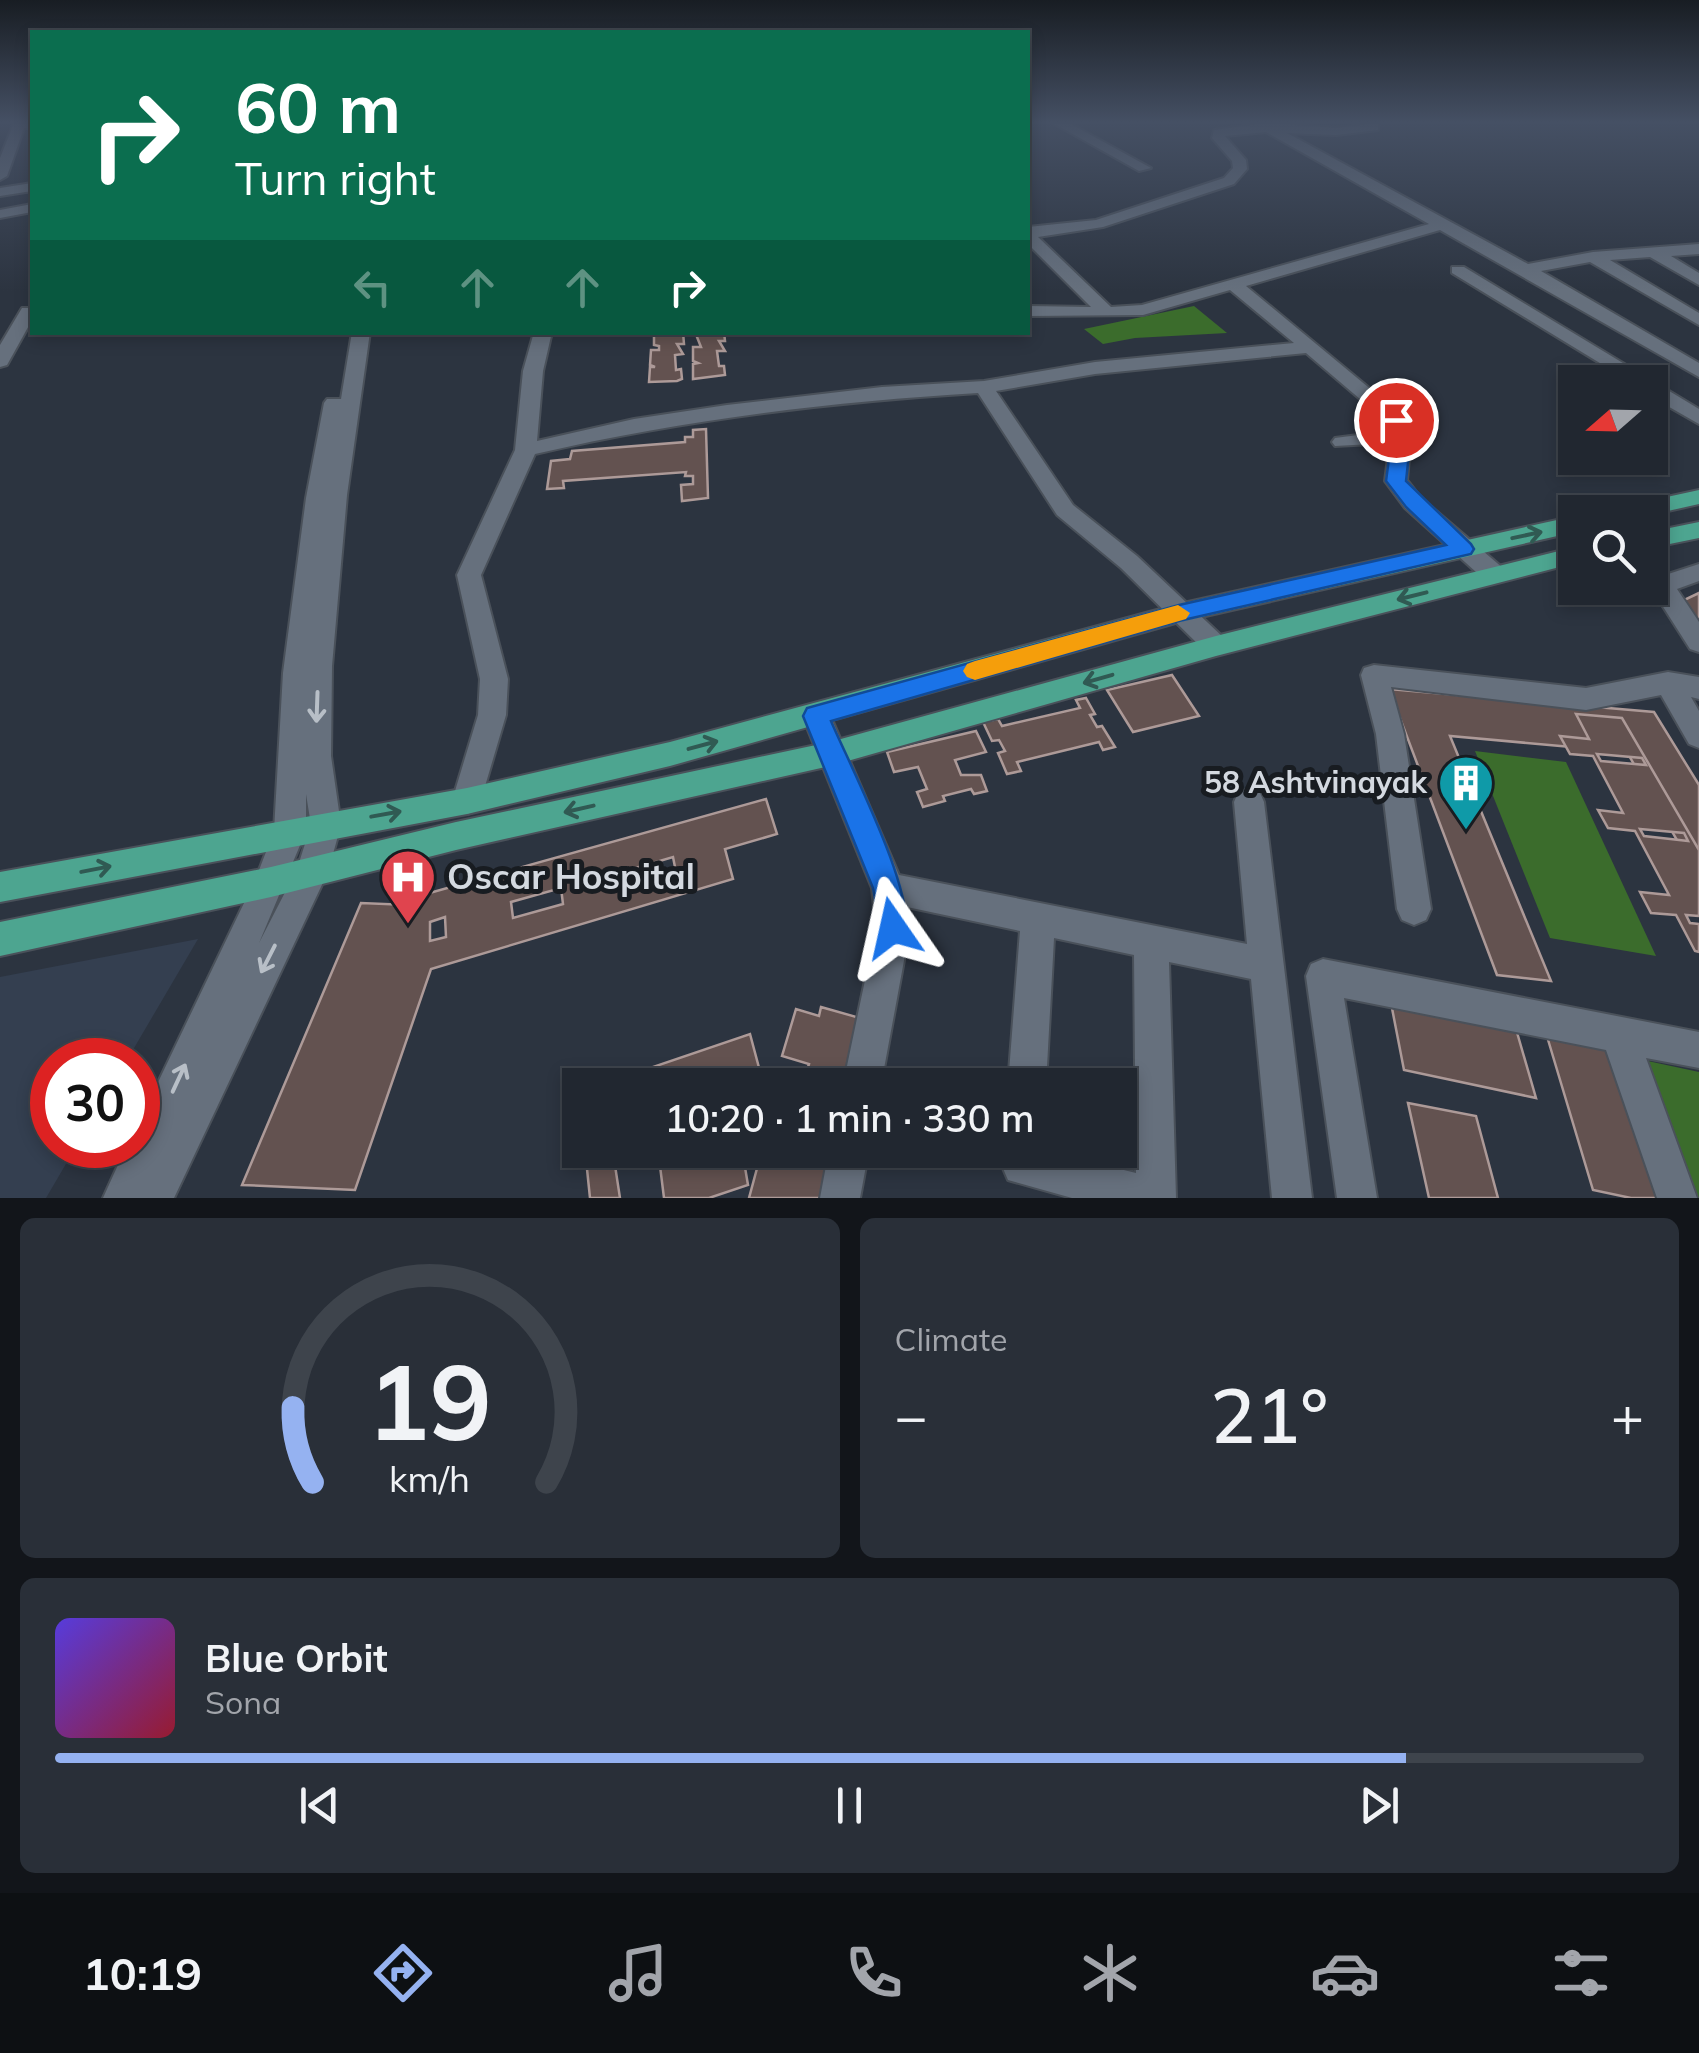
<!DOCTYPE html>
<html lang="en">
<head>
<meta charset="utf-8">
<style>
	:root { --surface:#212730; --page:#292f38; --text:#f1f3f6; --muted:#a2a5ab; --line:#3e444c; --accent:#95b2f1 }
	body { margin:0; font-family:Mulish,sans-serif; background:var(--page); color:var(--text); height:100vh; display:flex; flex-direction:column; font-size:38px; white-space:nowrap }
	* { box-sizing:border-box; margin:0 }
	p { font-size:32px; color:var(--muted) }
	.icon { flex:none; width:55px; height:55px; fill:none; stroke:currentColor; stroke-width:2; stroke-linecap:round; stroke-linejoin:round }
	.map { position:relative; height:1198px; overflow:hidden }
	.side { display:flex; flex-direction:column; gap:20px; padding:20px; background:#12151a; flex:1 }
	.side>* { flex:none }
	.hud { position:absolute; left:30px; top:30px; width:1000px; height:305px; border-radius:0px; box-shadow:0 5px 15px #0003,0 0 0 2px var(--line); background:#0b6e4f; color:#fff; overflow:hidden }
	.needle { width:65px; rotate:250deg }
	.controls { position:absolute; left:1558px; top:365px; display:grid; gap:20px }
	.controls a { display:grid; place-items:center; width:110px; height:110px; border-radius:0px; background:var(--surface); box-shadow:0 5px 15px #0003,0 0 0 2px var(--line); font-size:50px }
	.speed { position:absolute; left:30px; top:1038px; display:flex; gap:20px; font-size:50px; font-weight:700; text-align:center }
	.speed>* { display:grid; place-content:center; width:130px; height:130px; border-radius:50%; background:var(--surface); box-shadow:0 5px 15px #0003,0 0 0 2px var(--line); line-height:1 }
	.speed .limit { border:15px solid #d22; background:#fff; color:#111 }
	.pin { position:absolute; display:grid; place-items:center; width:85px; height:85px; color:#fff; margin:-42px; border:5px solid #fff; border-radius:50%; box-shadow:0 2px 10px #0007 }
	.me { position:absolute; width:110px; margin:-55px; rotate:349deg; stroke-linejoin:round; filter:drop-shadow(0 0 8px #0008) }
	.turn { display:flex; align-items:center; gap:35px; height:210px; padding:0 40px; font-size:45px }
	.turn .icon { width:130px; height:130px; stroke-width:2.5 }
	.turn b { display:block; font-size:70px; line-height:85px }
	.lanes { display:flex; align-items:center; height:95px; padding:0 40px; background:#0003; justify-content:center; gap:50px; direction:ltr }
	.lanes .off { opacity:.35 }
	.big { font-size:75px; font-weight:600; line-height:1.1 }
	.side .tile { flex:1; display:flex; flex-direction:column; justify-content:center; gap:15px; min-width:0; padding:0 35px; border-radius:15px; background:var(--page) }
	.side .dial { align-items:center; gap:0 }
	.dial svg { height:260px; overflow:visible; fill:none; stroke:var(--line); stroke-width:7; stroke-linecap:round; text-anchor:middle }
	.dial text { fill:var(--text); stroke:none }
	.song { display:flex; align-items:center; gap:30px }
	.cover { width:120px; height:120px; border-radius:15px; background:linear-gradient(135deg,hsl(250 70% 55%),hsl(350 70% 35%)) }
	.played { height:10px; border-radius:5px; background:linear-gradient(90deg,var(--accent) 85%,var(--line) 85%) }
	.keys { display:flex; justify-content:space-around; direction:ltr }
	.heat { display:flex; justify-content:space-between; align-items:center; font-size:55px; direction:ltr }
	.side .tiles { flex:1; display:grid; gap:20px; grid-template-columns:1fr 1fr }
	.tile:last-child { grid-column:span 2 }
	.trip { position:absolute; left:562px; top:1068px; width:575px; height:100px; border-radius:0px; background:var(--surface); box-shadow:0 5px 15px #0003,0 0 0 2px var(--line); font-weight:600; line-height:100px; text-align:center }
	.tabs { display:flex; height:160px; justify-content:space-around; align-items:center; background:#0d1013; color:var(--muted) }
	.tabs .icon { width:70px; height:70px }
	.tabs .selected { color:var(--accent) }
	.tabs b { font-size:45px; color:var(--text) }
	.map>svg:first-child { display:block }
	.built { fill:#343f50 }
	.green { fill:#3b6c2c }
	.building { fill:#635250; stroke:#ad9a98; stroke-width:2.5; fill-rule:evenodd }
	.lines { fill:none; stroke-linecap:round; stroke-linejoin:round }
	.minor-casing { stroke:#4a515a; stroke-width:4 }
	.major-casing { stroke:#4a515a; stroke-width:4 }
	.minor { fill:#66707d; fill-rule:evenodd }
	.major { fill:#4da590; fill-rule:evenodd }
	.oneway { stroke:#305a53 }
	.oneway2 { stroke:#b8bfc7 }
	.route { fill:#1a73e8; stroke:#114b97; stroke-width:2.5 }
	.slow { fill:#f59e0b }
	.labels { text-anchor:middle; stroke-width:10; stroke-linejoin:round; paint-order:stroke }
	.poi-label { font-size:30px; font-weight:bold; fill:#d4d9e0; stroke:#181c21; text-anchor:end }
	.near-poi-label { font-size:35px; font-weight:bold; fill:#d4d9e0; stroke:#181c21; text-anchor:start }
</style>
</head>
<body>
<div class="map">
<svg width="1699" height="1198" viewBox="0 0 1699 1198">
	<rect width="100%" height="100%" fill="#2c3440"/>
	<path class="built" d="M 198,939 L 127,1060 L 52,1060 L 52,1145 L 77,1145 L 46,1198 L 0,1198 L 0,977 Z"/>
	<g class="green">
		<path d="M 1194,306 L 1227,333 L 1135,338 L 1103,344 L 1084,329 Z"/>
		<path d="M 1475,751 L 1566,762 L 1656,956 L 1550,938 Z"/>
		<path d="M 1643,1060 L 1699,1072 L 1699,1198 L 1697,1198 Z"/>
	</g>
	<g class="building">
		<path d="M 654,332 L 683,332 L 684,344 L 677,344 L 683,354 L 675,355 L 676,370 L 681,369 L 682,379 L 677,381 L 649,382 L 650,367 L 655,367 L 650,365 L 651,350 L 659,350 L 659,346 L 654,345 Z"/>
		<path d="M 695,332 L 724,332 L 725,341 L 719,341 L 725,351 L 717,351 L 719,366 L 724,366 L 725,375 L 693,379 L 693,364 L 698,363 L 693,361 L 693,347 L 701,347 Z"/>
		<path d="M 706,429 L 708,498 L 682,501 L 681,485 L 693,484 L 693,476 L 685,476 L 686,472 L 563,481 L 564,488 L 547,489 L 551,461 L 570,459 L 572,451 L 685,442 L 685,437 L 693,437 L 693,430 Z"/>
		<path d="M 1699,593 L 1699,628 L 1684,600 Z"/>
		<path d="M 1172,675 L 1199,716 L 1133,732 L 1107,690 Z"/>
		<path d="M 1389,689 L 1654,712 L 1699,785 L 1699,879 L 1627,752 L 1450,736 L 1551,981 L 1497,975 Z"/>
		<path d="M 1086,698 L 1095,714 L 1090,715 L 1097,727 L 1102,726 L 1115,747 L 1103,750 L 1099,742 L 1017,762 L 1021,771 L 1007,774 L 998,753 L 1005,751 L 999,740 L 992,741 L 983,722 L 998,719 L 1002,726 L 1080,708 L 1076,700 Z"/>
		<path d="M 1576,714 L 1622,718 L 1699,850 L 1699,916 L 1686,915 L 1690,923 L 1699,924 L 1699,952 L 1695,951 L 1676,915 L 1651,913 L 1640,892 L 1669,895 L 1635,831 L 1608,828 L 1598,810 L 1623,813 L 1593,756 L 1570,754 L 1560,736 L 1589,739 ZM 1597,754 L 1642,758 L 1646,765 L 1601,761 ZM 1640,829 L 1684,833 L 1688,841 L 1644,836 Z"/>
		<path d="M 976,731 L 986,752 L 955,760 L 961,775 L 981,775 L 987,791 L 974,794 L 971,789 L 943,796 L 945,801 L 923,807 L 917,792 L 927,789 L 918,767 L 894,772 L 887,752 Z"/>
		<path d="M 766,799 L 777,834 L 725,849 L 733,879 L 431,969 L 355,1190 L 242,1185 L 361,903 L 408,905 L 408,899 ZM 673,857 L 676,872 L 632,885 L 629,870 ZM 561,888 L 563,904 L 513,918 L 511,902 ZM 445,917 L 446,937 L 430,941 L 430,922 Z"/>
		<path d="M 1391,1003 L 1516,1029 L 1536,1098 L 1404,1070 Z"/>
		<path d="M 821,1007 L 860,1018 L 842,1085 L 803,1083 L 809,1064 L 782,1056 L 796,1009 L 819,1016 Z"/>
		<path d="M 1546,1033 L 1622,1048 L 1674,1198 L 1631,1198 L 1593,1190 Z"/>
		<path d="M 750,1034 L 762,1079 L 744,1085 L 646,1085 L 644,1070 Z"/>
		<path d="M 1408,1103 L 1476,1116 L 1498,1198 L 1429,1198 Z"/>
		<path d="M 658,1150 L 742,1150 L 748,1185 L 709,1198 L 664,1198 Z"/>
		<path d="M 762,1150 L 780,1150 L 830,1165 L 823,1198 L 749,1198 Z"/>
		<path d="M 614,1159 L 620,1198 L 590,1198 L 587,1169 Z"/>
	</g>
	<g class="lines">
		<g class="minor-casing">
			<g id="minor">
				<path d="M 14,123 L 32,123 L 32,128 L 24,128 L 7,176 L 0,180 L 0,158 Z"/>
				<path d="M 1053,123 L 1069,123 L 1151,168 L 1139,171 Z"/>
				<path d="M 1267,123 L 1336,128 L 1378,123 L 1378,130 L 1336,135 L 1287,133 L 1528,264 L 1593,252 L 1699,244 L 1699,254 L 1671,256 L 1699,273 L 1699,285 L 1650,257 L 1610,260 L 1699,313 L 1699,325 L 1590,262 L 1541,271 L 1699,363 L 1699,377 L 1440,230 L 1246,286 L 1403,416 L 1411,436 L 1407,480 L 1421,498 L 1504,569 L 1507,575 L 1504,581 L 1486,581 L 1405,508 L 1385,481 L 1390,443 L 1335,446 L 1332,442 L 1335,438 L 1389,431 L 1387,422 L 1306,353 L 1095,374 L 996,391 L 1073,505 L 1137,556 L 1225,639 L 1229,646 L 1225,653 L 1207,653 L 1121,568 L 1057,515 L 978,393 C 828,402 681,420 535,454 L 481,575 L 508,679 L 506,715 L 478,810 L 467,814 L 456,810 L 452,801 L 478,715 L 480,679 L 457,575 L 515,450 L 523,371 L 534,332 L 552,332 L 543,371 L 537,441 L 634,419 L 727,405 L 882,387 L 984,381 L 1095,362 L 1294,343 L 1230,290 L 1143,315 L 1028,316 L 1028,306 L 1091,307 L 1028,244 L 1028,227 L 1096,220 L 1224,178 L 1233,168 L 1232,161 L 1212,138 L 1214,130 ZM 1266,132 L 1429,224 L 1142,305 L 1111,307 L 1038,237 L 1103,227 L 1234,184 L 1247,169 L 1246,160 L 1225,136 Z"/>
				<path d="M 32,183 L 32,191 L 0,196 L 0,188 Z"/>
				<path d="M 32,204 L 32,212 L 0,218 L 0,210 Z"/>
				<path d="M 1452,267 L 1464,267 L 1699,409 L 1699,424 L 1650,396 L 1650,382 L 1631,382 L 1452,273 Z"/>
				<path d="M 22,308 L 32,308 L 32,320 L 7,365 L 0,367 L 0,345 Z"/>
				<path d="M 352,332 L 370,332 L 347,495 L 332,666 L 331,756 L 341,825 L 328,872 L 174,1198 L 103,1198 L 127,1145 L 138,1145 L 138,1124 L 256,878 L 274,831 L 283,673 L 306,498 L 324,403 L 327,399 L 341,399 ZM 306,794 L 311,825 L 297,869 L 259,943 L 306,831 Z"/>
				<path d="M 1699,564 L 1699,581 L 1677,589 L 1699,622 L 1699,652 L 1690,649 L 1653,591 L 1656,578 Z"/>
				<path d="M 1374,665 L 1586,688 L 1668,672 L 1699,677 L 1699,699 L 1691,697 L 1699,711 L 1699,748 L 1689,744 L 1661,695 L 1586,710 L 1391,687 L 1404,734 L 1431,909 L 1426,920 L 1414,925 L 1402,920 L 1397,909 L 1376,734 L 1361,675 L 1364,668 Z"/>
				<path d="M 816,704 L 826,707 L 830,715 L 899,875 L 1247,944 L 1234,802 L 1238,793 L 1249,789 L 1260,793 L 1264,802 L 1312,1198 L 1272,1198 L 1251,979 L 1169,962 L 1176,1198 L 1072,1198 L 1008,1180 L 1002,1166 L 1003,1150 L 1043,1150 L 1136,1173 L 1134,955 L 1054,938 L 1046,1085 L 1008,1085 L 1020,931 L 907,907 L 910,928 L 881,1085 L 843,1085 L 876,928 L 872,888 L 802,715 L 806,707 Z"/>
				<path d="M 1323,959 L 1699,1032 L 1699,1068 L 1646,1058 L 1697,1198 L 1657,1198 L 1606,1050 L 1344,998 L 1377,1198 L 1337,1198 L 1306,976 L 1311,964 Z"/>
				<path d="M 829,1150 L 869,1150 L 860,1198 L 820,1198 Z"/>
			</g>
		</g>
		<g class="major-casing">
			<g id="major">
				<path d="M 1699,490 L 1699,504 L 1650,515 L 1618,512 L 1621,507 Z"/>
				<path d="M 1575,516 L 1575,532 L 1179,622 L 670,766 L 467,814 L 0,902 L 0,872 L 467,788 L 670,742 L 1179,604 Z"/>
				<path d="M 1699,522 L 1699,538 L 1650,548 L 1650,532 Z"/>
				<path d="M 1575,547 L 1575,563 L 1216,656 L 830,766 L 456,850 L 271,897 L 0,956 L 0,922 L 271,867 L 456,822 L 830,742 L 1216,636 Z"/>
			</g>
		</g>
		<use href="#minor" class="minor"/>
		<use href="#major" class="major"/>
	</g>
	<defs><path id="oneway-shaft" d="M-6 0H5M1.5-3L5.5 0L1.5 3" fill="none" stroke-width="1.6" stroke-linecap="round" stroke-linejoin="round" transform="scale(2.5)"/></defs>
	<g class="oneway">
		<use href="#oneway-shaft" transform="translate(1527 535) rotate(-12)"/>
		<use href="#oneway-shaft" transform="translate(1412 596) rotate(166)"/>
		<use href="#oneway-shaft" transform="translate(1098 679) rotate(164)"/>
		<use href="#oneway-shaft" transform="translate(703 745) rotate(-15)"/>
		<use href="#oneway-shaft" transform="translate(579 809) rotate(167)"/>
		<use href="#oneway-shaft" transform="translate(386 814) rotate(-10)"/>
		<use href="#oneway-shaft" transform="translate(96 869) rotate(-11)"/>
	</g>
	<g class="oneway2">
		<use href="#oneway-shaft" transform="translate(317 707) rotate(92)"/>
		<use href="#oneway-shaft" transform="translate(268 959) rotate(117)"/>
		<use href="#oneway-shaft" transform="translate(179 1078) rotate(-65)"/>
	</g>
	<linearGradient id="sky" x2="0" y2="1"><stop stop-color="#181d23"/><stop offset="0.42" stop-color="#455064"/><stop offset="1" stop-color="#455064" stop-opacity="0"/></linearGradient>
	<rect width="1699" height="291" fill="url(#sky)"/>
	<path class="route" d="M 1396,414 L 1403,416 L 1411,436 L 1406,481 L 1471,544 L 1474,549 L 1471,554 L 1179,621 L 831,721 C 849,764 920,900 904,938 L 893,942 L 882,938 L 873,888 L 803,716 L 807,708 L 1179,605 L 1446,545 L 1406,507 L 1386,481 L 1392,436 L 1387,420 Z"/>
	<path class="slow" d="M 1178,605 L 1190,613 L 1186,619 L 975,680 L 967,677 L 963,671 L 967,664 L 975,661 Z"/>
	<defs>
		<g id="building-pin" transform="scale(2.875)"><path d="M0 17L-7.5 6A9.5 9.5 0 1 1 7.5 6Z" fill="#0f9aa8" stroke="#181c21"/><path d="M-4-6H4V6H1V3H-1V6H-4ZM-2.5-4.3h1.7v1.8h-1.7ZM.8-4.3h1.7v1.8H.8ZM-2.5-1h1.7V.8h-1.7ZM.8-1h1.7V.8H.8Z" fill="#fff"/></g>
		<g id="hospital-pin" transform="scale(2.875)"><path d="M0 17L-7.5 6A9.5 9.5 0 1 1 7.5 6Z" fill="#e0444e" stroke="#181c21"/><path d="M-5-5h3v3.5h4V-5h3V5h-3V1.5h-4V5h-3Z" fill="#fff"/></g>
	</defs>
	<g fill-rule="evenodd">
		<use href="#building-pin" x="1466" y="783"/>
		<use href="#hospital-pin" x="408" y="877"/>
	</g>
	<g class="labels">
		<g class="poi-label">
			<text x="1427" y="793">58 Ashtvinayak</text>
		</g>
		<g class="near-poi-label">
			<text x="447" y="889">Oscar Hospital</text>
		</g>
	</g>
</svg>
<div class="controls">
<a><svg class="needle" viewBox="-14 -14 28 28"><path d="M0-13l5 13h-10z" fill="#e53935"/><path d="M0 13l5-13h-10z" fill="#a2a5ab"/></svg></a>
<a><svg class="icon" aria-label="search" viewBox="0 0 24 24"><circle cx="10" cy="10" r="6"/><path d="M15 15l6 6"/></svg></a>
</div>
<div class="speed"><div class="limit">30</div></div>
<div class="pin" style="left:1396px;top:420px;background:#d93025"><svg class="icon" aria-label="arrive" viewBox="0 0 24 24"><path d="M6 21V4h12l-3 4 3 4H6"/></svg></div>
<svg class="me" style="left:893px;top:928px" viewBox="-20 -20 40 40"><path d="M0-17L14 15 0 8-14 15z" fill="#1a73e8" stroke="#fff" stroke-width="4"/></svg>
<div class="trip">10:20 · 1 min · 330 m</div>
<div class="hud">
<div class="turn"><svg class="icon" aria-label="right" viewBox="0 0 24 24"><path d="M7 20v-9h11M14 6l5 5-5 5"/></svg><div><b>60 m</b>Turn right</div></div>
<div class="lanes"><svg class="icon off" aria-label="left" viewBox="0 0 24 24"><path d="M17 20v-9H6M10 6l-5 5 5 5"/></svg><svg class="icon off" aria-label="ahead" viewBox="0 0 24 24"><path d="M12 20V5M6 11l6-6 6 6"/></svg><svg class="icon off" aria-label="ahead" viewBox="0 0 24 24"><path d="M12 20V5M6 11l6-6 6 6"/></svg><svg class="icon" aria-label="right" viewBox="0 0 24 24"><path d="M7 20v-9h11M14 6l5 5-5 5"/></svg></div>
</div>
</div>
<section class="side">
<div class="tiles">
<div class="tile dial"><svg viewBox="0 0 100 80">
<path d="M14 69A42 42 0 1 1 86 69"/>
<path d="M14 69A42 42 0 0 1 8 46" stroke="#95b2f1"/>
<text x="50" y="56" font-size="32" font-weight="700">19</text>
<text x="50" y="72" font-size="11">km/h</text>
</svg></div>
<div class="tile"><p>Climate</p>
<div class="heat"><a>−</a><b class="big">21°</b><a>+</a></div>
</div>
<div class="tile">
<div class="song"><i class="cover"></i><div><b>Blue Orbit</b><p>Sona</p></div></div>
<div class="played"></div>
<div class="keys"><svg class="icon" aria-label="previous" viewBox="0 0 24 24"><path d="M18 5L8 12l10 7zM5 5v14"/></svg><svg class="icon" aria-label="pause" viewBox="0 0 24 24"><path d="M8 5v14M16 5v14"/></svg><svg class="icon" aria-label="next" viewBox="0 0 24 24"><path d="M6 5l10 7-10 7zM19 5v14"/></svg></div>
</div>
</div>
</section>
<nav class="tabs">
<b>10:19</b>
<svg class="icon selected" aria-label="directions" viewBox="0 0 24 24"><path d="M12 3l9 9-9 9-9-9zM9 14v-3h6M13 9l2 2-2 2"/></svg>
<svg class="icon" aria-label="music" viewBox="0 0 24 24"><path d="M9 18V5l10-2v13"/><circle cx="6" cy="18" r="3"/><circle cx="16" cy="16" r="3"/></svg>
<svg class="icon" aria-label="phone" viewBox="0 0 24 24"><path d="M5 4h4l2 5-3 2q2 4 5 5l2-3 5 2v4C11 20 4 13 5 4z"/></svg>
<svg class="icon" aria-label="climate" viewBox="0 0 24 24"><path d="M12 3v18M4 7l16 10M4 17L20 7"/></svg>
<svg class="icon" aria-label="car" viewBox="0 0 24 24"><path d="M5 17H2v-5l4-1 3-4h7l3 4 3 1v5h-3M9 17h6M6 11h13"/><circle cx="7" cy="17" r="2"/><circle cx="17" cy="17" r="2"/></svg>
<svg class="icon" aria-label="filters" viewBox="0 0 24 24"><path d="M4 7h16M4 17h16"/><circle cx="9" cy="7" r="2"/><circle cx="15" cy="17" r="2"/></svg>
</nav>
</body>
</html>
